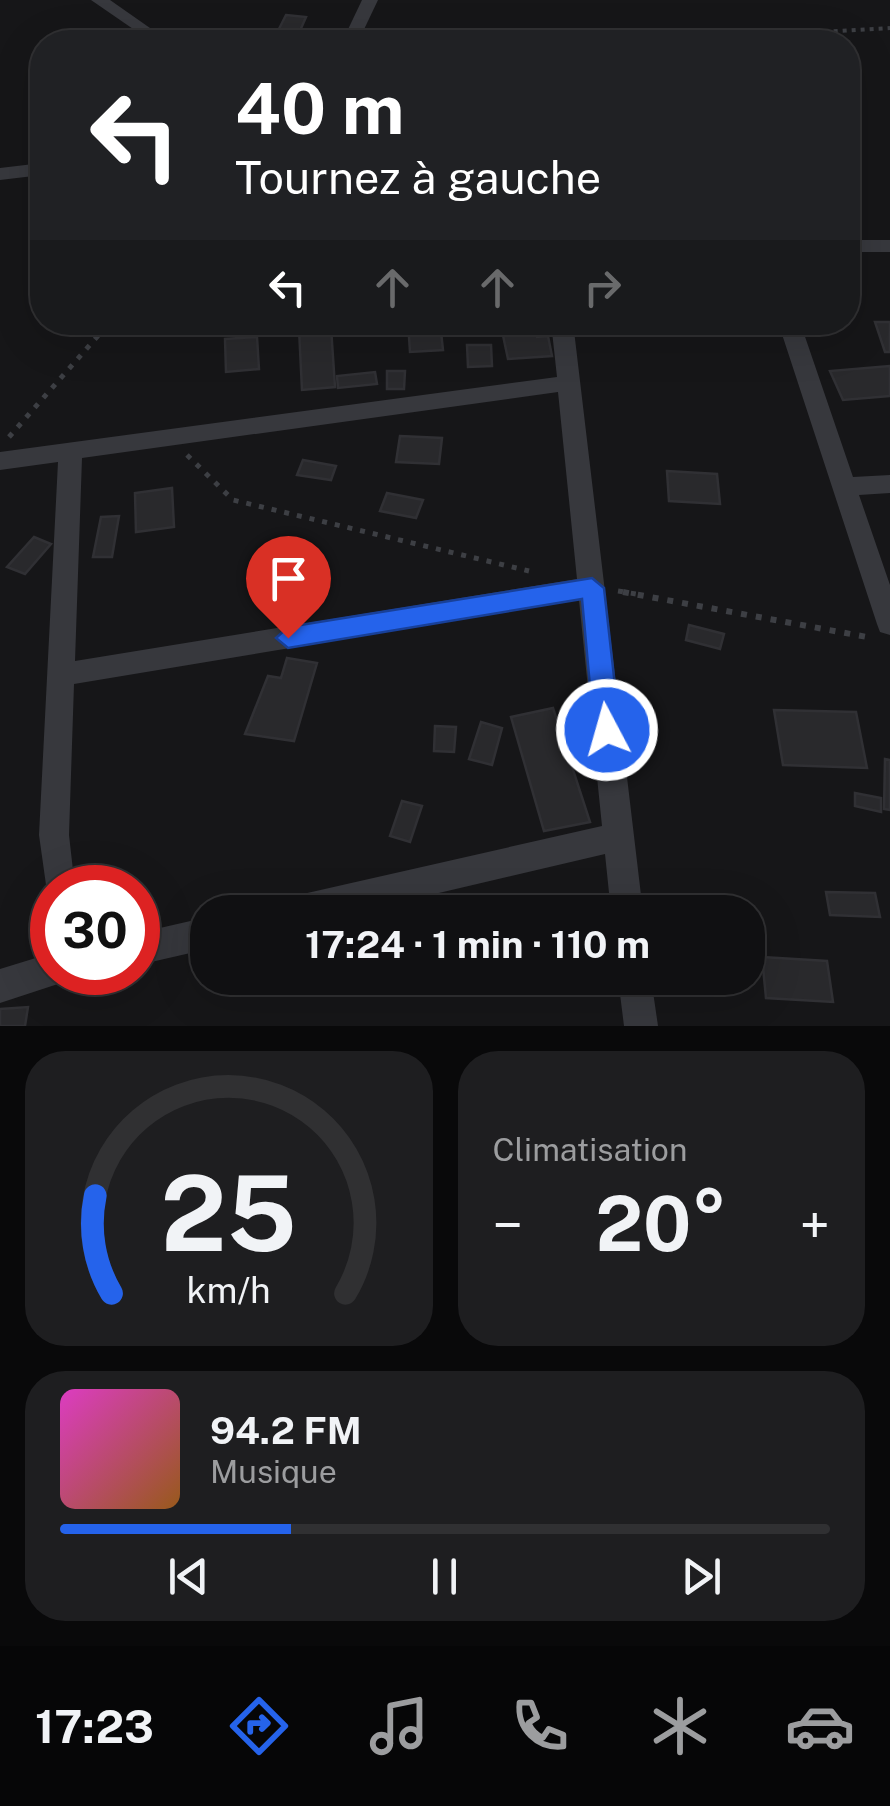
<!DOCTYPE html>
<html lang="fr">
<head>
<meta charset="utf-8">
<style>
	:root { --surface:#101012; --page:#1e1e20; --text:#f1f3f6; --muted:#9c9d9f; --line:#303032; --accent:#2563eb }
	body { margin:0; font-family:"Public Sans",sans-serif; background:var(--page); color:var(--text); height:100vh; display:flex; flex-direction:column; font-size:38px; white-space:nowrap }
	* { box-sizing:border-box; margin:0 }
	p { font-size:32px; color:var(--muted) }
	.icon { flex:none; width:55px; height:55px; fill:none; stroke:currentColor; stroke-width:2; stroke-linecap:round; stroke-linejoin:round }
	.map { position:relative; height:1026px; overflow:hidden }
	.panel { display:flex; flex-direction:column; gap:25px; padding:25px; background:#09090a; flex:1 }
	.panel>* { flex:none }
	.banner { position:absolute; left:30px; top:30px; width:830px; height:305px; border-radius:40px; box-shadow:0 10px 40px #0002,0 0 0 2px var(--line); background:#202124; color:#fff; overflow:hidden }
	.speed { position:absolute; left:30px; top:865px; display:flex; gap:20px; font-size:50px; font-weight:700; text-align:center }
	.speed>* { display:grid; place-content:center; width:130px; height:130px; border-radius:50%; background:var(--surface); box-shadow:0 10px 40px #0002,0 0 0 2px var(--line); line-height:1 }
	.speed .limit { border:15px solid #d22; background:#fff; color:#111 }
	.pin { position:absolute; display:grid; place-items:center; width:85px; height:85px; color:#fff; margin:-102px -42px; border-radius:50% 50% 50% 0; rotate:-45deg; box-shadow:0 0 10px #0007 }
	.pin .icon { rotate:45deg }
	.me { position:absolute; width:110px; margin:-55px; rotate:354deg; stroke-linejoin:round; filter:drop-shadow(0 0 8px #0008) }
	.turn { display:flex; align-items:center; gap:35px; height:210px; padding:0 40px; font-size:45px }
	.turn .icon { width:130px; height:130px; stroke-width:2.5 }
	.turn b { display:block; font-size:70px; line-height:85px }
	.lanes { display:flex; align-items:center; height:95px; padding:0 40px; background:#0003; justify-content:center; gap:50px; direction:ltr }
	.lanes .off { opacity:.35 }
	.big { font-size:75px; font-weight:700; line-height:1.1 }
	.panel .widget { flex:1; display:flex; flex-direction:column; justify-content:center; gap:15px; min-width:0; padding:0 35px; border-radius:40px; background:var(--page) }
	.panel .dial { align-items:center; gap:0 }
	.dial svg { height:260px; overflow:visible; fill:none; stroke:var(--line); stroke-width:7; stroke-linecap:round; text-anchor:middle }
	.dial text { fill:var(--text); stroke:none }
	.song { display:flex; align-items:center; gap:30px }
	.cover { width:120px; height:120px; border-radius:15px; background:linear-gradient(135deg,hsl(310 70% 55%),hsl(30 70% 35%)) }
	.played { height:10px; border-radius:5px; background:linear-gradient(90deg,var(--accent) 30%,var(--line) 30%) }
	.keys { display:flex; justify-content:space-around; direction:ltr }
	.heat { display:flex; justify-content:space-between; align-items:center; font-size:55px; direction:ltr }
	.panel .tiles { flex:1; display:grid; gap:25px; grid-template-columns:1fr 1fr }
	.widget:last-child { grid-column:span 2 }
	.trip { position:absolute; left:190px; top:895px; width:575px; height:100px; border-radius:40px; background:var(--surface); box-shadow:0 10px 40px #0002,0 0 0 2px var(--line); font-weight:700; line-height:100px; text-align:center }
	.tabs { display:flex; height:160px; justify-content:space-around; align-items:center; background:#060607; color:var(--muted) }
	.tabs .icon { width:70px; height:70px }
	.tabs .active { color:var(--accent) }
	.tabs b { font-size:45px; color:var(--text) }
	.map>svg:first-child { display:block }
	.building { fill:#29292c; stroke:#303034; stroke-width:2.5 }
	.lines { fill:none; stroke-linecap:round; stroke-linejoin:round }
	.path-far2 { stroke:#3d3f44; stroke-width:4; stroke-dasharray:4 5; stroke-linecap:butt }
	.path-far1 { stroke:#3d3f44; stroke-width:5; stroke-dasharray:5 8; stroke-linecap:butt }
	.path { stroke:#3d3f44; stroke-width:6; stroke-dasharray:6 9; stroke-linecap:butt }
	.minor { fill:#37383d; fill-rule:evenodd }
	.route { fill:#2563eb; stroke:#184099; stroke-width:2.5 }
</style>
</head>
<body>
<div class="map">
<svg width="890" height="1026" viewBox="0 0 890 1026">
	<rect width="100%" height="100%" fill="#161618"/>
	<g class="building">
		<path d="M 286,15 L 306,17 L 299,33 L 278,31 Z"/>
		<path d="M 408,322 L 440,322 L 443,350 L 410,352 Z"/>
		<path d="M 875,322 L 890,322 L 890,352 L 885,352 Z"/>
		<path d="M 534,324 L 537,337 L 548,336 L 552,356 L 508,359 L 501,326 Z"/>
		<path d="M 331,327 L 335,387 L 302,390 L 299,329 Z"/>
		<path d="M 257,337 L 259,369 L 226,372 L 225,339 Z"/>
		<path d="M 467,345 L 491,345 L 492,366 L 468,367 Z"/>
		<path d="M 890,366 L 890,396 L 843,400 L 830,371 Z"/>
		<path d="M 387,371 L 405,371 L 404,389 L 387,389 Z"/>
		<path d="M 375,372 L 377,384 L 338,388 L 337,376 Z"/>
		<path d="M 400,436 L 442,438 L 439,464 L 396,462 Z"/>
		<path d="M 303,460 L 336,466 L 331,480 L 297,475 Z"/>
		<path d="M 667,471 L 717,474 L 720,504 L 669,501 Z"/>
		<path d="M 172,488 L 174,527 L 136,532 L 135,493 Z"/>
		<path d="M 387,493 L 423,500 L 416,518 L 380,511 Z"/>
		<path d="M 119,516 L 112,557 L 93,557 L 101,517 Z"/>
		<path d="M 34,537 L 51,544 L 25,574 L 7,567 Z"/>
		<path d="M 689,625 L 724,634 L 720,649 L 686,640 Z"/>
		<path d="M 287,658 L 317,663 L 294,741 L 245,734 L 268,676 L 281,678 Z"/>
		<path d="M 553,708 L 590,822 L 544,831 L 511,717 Z"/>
		<path d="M 774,710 L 856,712 L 867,768 L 783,765 Z"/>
		<path d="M 481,722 L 502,728 L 492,765 L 469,759 Z"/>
		<path d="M 435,726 L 456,727 L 454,752 L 434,751 Z"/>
		<path d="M 885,759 L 890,760 L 890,810 L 884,809 Z"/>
		<path d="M 855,793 L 881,798 L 881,812 L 855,806 Z"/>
		<path d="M 402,801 L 422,806 L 410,842 L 390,836 Z"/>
		<path d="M 826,892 L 875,893 L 880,917 L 830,915 Z"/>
		<path d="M 762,957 L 827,961 L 833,1002 L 766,998 Z"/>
		<path d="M 28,1007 L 25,1026 L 0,1026 L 0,1009 Z"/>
	</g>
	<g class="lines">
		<path class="path-far2" d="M 654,42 L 890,28"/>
		<g class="path-far1">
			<path d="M 9,437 L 110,322"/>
			<path d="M 187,455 L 233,500 L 529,571"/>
			<path d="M 618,591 L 636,594"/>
		</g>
		<path class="path" d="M 623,592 L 867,637"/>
		<g class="minor">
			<path d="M 91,0 L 110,0 L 170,42 L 152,42 Z"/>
			<path d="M 362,0 L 378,0 L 358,42 L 342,42 Z"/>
			<path d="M 42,163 L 42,175 L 0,180 L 0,168 Z"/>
			<rect x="848" y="240" width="42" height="12"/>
			<path d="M 551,322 L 573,322 L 643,912 L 611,912 L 605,854 L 358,912 L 278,912 L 283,901 L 294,896 L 602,826 L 579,600 L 74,684 L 69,835 L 75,888 L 52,888 L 52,901 L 48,899 L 39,835 L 58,462 L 0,470 L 0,452 L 557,377 ZM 558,392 L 577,579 L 75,661 L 82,458 Z"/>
			<path d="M 778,322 L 800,322 L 853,477 L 890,475 L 890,493 L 859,495 L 890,585 L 890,635 L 880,632 L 877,624 Z"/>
			<path d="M 208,917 L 208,949 L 138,965 L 138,933 Z"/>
			<path d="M 52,953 L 52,972 L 68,972 L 64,982 L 0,1003 L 0,969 Z"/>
			<path d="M 618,978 L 651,978 L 658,1026 L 624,1026 Z"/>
		</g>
	</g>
	<path class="route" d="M 592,578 L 604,588 L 620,730 L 617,738 L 598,738 L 594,730 L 582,599 L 288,648 L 276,638 L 288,627 Z"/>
</svg>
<div class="speed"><div class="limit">30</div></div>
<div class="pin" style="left:288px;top:638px;background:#d93025"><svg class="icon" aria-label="arrive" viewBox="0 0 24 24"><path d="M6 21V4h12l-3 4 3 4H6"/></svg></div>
<svg class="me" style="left:607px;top:730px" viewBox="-20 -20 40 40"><circle r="17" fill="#2563eb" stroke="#fff" stroke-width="3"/><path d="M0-11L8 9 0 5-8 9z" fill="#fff"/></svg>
<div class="trip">17:24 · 1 min · 110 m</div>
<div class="banner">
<div class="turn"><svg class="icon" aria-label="left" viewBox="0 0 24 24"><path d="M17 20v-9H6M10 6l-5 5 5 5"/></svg><div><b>40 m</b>Tournez à gauche</div></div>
<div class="lanes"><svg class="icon" aria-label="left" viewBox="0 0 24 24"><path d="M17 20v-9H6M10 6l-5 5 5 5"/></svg><svg class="icon off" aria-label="ahead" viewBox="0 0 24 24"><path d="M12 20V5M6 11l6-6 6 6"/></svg><svg class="icon off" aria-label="ahead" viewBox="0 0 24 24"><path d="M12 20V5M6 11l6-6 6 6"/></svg><svg class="icon off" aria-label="right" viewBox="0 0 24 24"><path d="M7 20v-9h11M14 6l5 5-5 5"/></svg></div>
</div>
</div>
<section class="panel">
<div class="tiles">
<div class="widget dial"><svg viewBox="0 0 100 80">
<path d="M14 69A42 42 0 1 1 86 69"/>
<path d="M14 69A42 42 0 0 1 9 39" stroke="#2563eb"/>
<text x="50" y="56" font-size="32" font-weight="700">25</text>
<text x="50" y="72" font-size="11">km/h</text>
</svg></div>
<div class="widget"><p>Climatisation</p>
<div class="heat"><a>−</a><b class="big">20°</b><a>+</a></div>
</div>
<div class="widget">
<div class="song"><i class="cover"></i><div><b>94.2 FM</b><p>Musique</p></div></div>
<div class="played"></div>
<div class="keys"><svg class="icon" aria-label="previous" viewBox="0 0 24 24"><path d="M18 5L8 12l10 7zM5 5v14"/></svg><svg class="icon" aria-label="pause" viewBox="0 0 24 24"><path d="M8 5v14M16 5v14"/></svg><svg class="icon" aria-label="next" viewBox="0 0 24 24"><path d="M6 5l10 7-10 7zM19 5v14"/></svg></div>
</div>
</div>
</section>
<nav class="tabs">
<b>17:23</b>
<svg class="icon active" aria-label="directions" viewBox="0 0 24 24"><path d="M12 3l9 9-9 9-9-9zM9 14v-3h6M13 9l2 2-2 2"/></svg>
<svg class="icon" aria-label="music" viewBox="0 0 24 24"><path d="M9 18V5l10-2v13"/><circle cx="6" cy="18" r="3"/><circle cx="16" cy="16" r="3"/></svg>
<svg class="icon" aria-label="phone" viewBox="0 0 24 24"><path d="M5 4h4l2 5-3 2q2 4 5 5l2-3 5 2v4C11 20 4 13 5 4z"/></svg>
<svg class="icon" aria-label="climate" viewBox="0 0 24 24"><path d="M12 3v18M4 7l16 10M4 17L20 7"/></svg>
<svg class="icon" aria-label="car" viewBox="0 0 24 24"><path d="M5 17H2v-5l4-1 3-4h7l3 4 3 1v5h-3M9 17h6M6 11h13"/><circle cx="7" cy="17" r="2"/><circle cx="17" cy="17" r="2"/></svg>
</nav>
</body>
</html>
